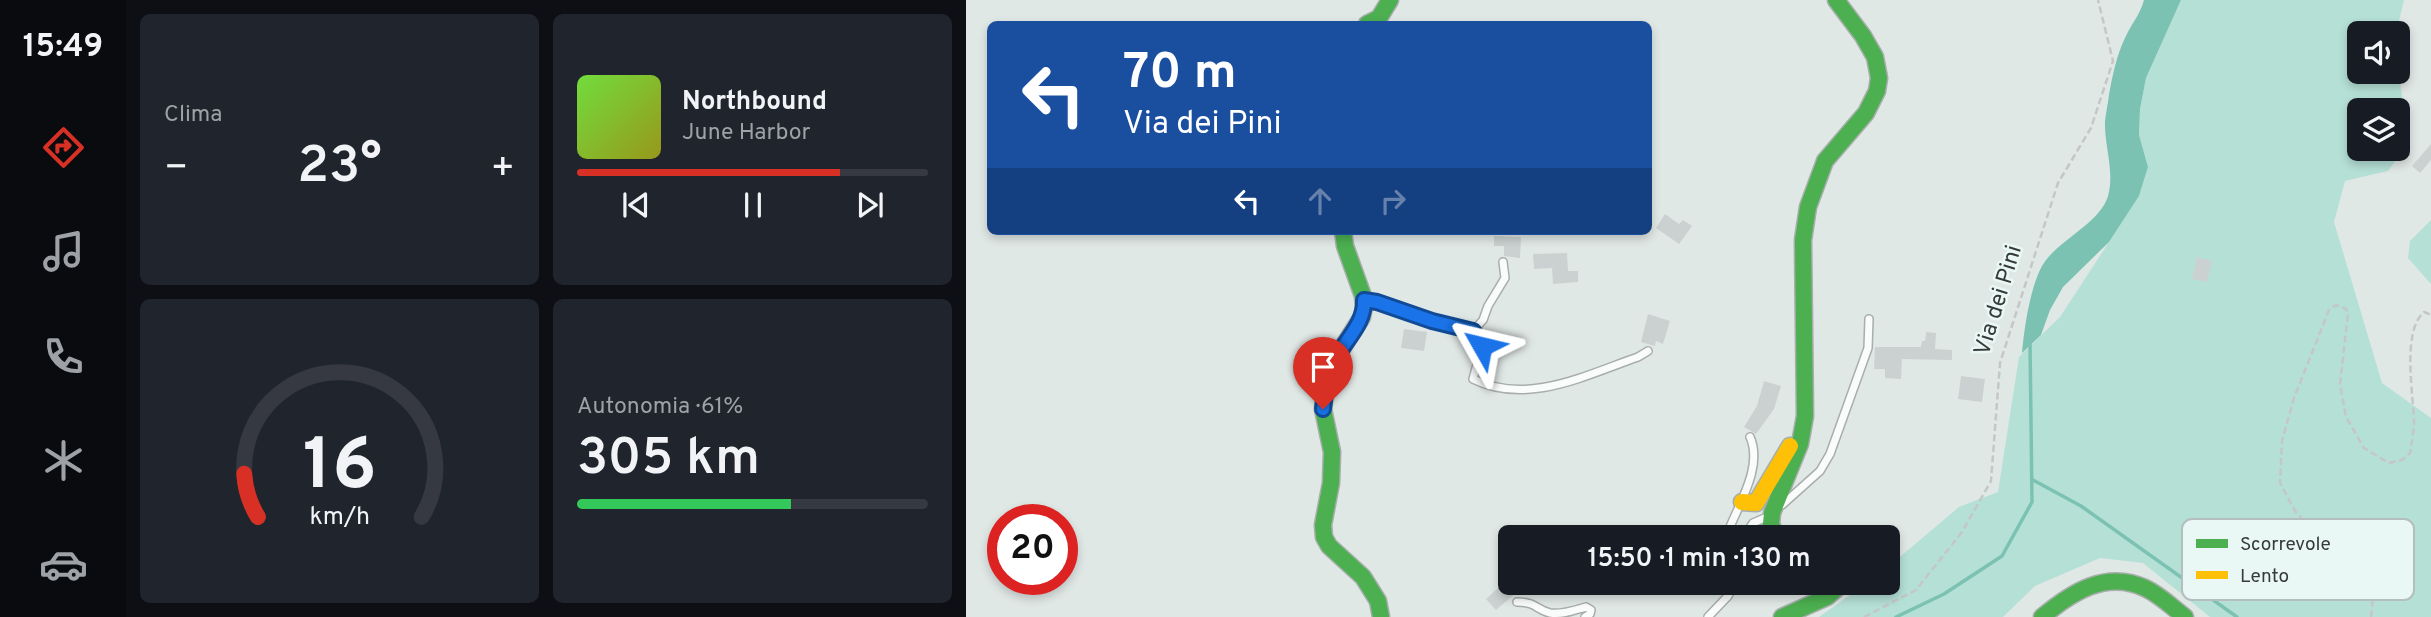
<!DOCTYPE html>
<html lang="it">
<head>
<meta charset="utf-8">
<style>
	:root { --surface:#171b24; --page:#20242c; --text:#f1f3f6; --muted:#9ea1a6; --line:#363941; --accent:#d93025 }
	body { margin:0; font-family:Overpass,sans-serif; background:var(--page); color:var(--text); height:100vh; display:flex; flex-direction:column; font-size:26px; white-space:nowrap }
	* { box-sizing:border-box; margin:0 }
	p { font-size:23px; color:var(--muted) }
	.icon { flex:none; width:38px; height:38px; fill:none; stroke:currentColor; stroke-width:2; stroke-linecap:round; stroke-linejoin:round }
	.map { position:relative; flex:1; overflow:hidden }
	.panel { display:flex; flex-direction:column; gap:14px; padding:14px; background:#0d0f14; width:840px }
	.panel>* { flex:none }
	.hud { position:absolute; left:21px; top:21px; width:665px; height:214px; border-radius:10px; box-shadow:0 4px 10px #0003; background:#1a4fa0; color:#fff; overflow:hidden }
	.fabs { position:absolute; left:1381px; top:21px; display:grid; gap:14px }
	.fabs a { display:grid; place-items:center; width:63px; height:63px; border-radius:10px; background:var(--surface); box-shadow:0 4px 10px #0003; font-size:35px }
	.speed { position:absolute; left:21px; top:504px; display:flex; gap:14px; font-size:35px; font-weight:700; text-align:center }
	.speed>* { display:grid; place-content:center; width:91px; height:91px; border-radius:50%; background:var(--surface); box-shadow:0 4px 10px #0003; line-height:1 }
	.speed .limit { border:10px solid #d22; background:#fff; color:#111 }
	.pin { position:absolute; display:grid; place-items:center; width:60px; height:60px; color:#fff; margin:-72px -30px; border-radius:50% 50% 50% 0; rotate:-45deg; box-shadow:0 0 7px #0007 }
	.pin .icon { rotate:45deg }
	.me { position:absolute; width:77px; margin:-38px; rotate:307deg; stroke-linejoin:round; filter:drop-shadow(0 0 5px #0008) }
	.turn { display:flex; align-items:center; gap:24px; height:147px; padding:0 21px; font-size:32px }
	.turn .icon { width:91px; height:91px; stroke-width:2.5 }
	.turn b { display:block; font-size:49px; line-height:60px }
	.lanes { display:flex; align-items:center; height:66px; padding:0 21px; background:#0003; justify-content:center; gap:35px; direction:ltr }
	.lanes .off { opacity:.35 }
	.big { font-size:52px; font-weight:600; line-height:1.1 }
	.panel .card { flex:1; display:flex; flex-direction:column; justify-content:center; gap:10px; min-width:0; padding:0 24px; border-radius:10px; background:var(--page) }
	.panel .dial { align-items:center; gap:0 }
	.dial svg { height:182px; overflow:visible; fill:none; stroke:var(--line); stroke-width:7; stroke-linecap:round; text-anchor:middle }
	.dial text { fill:var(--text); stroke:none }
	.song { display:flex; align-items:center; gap:21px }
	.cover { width:84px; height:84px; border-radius:10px; background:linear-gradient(135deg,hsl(100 70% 55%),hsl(60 70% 35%)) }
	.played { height:7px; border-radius:4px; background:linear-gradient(90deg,var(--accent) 75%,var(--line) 75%) }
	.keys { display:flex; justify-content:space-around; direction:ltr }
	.heat { display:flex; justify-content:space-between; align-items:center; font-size:38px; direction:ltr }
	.charge { height:10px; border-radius:5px; background:linear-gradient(90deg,#34c759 61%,var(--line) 0) }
	.panel .tiles { flex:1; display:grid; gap:14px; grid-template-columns:repeat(2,1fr) }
	.trip { position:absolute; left:532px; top:525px; width:402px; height:70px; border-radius:10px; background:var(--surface); box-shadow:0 4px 10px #0003; font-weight:600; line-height:70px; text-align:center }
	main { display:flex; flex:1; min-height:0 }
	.dock { display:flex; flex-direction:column; width:126px; justify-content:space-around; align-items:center; background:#090b0e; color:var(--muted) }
	.dock .icon { width:49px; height:49px }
	.dock .selected { color:var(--accent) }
	.dock b { font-size:32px; color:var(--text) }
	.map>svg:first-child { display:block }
	.green { fill:#b5e0d6; fill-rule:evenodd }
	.water { fill:#7cc2b3 }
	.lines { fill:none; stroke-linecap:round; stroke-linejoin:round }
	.stream { stroke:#7cc2b3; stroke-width:3.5 }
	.building { fill:#cbd1d0 }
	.lane-casing { stroke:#a7aeac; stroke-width:10 }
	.fast-casing { stroke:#a7aeac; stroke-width:19 }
	.slow-casing { stroke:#a7aeac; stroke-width:19 }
	.path { stroke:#c4c7c6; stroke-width:2.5; stroke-dasharray:7 3.5; stroke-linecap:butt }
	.lane { stroke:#fafcfb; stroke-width:7 }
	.fast { stroke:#4caf50; stroke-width:16 }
	.slow { stroke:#ffc107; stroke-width:16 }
	.route-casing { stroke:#114b97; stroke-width:18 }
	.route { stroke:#1a73e8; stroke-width:12 }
	.labels { text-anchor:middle; stroke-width:5; stroke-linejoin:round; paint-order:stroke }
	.street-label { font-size:23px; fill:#363b3a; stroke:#eaf8f5 }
	.key { fill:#eaf8f5; stroke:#b4bfbd; stroke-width:2 }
	.key-label { font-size:19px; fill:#363b3a }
</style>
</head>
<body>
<main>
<nav class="dock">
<b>15:49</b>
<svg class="icon selected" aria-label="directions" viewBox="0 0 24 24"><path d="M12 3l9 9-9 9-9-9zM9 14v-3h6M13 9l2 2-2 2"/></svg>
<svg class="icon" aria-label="music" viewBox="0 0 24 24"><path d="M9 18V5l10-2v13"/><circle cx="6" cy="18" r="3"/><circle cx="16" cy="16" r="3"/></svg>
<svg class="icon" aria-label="phone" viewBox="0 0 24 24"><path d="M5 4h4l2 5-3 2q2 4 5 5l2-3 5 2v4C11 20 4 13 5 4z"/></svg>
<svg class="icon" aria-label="climate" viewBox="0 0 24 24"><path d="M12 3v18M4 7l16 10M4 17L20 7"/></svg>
<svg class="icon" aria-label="car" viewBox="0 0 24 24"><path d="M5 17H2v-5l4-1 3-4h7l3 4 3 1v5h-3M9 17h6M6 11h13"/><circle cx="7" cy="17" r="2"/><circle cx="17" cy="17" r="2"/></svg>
</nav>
<section class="panel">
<div class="tiles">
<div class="card"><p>Clima</p>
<div class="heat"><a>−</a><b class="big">23°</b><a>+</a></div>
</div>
<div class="card">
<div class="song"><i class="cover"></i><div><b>Northbound</b><p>June Harbor</p></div></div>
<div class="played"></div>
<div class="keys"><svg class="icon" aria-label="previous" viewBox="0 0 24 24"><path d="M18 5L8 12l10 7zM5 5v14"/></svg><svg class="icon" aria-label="pause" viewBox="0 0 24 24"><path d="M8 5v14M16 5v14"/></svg><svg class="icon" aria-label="next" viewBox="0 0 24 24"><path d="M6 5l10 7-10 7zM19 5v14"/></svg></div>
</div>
<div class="card dial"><svg viewBox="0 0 100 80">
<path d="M14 69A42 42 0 1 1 86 69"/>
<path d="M14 69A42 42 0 0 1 8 50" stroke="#d93025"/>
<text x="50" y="56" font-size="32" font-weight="700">16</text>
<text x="50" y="72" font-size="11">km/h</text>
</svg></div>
<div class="card"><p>Autonomia · 61%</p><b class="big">305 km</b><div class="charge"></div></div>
</div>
</section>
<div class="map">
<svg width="1465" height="617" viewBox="0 0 1465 617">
	<rect width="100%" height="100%" fill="#e0e8e6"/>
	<g class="green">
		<path d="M 1215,0 L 1438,0 L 1430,33 L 1393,33 L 1393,72 L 1432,72 L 1432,69 L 1443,142 L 1422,171 L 1379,181 L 1368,222 L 1416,383 L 1465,418 L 1465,617 L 1244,617 L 1177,563 L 1134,558 L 1069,586 L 1037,617 L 853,617 L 901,583 L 922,583 L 922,567 L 993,507 L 1032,492 L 1053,357 L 1094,317 L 1173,196 L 1182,167 L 1173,135 L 1174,109 L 1180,78 ZM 1393,110 L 1432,110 L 1432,149 L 1393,149 Z"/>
		<path d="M 1465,220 L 1465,284 L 1442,258 L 1444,241 Z"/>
	</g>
	<path class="water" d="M 1178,0 L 1215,0 L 1180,78 L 1174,109 L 1173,135 L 1182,167 L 1173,196 L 1143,242 L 1097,287 L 1084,310 L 1075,335 L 1056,353 C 1058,329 1065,279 1080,260 C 1096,239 1135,221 1142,196 C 1149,172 1138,145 1139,121 C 1140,112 1142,103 1143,95 C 1146,77 1151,54 1159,38 C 1165,24 1174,15 1178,0 Z"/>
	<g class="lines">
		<g class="stream">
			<path d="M 1067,480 L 1115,506 L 1271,617"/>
			<path d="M 930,617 L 978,594 L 1036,556 L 1066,502 L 1064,342"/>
		</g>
	</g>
	<g class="building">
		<path d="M 1465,144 L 1465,160 L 1454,173 L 1446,166 Z"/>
		<path d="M 699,214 L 713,224 L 717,220 L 726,226 L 713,244 L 690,228 Z"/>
		<path d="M 528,236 L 555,237 L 554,258 L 538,256 L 538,246 L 528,246 Z"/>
		<path d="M 601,253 L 602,271 L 612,271 L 612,282 L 587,284 L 586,268 L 568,269 L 567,254 Z"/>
		<path d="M 1231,257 L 1246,261 L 1241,282 L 1226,279 Z"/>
		<path d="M 682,314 L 704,321 L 697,344 L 690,341 L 689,346 L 675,342 Z"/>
		<path d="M 438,329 L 461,332 L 458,351 L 435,348 Z"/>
		<path d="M 960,332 L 970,333 L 969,349 L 986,350 L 986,360 L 936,359 L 935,379 L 919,378 L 919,369 L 908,369 L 909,347 L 955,347 L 956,341 L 959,341 Z"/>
		<path d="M 995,376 L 1019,379 L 1016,402 L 992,399 Z"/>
		<path d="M 798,381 L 815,386 L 808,409 L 790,434 L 778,427 L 791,406 Z"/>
		<path d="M 541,580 L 551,592 L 530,610 L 520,599 Z"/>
	</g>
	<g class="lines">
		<g class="lane-casing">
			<g id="lane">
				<path d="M 398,300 L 411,302 L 466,321 L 507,331 L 516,346 L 507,379 C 561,406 620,375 672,357 L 682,351"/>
				<path d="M 507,331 L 517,320 L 522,306 L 539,278 L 537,262"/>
				<path d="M 816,505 L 854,471 L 864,454 L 902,348 L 903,319"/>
				<path d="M 760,537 C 770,508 798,468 784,437"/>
				<path d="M 778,537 L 787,523 L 801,517"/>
				<path d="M 551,602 C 571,602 570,610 584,613 C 596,615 609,610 620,607 L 625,610 L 624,614 L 619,617"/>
				<path d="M 742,617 L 762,596 L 769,583"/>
			</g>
		</g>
		<g class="fast-casing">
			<g id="fast">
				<path d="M 401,24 L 413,18 L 424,0"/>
				<path d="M 377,231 L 379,246 L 397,296 L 398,307 L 396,317 L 371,356 L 360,385 L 357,409 L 366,452 L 365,483 L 357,525 L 358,537 L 363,546 L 397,577 L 412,601 L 415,617"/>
				<path d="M 810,537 L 805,524 L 806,513 L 834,444 L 839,416 L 837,240 L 842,207 L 859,161 L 900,113 L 911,91 L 913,78 L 909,57 L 897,36 L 870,0"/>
				<path d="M 816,617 L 861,597 L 877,583"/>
				<path d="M 1076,617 C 1106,592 1140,570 1179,588 C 1194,595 1206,607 1219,617"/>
			</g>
		</g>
		<g class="slow-casing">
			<path id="slow" d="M 776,502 L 790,503 L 824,446"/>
		</g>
		<g class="path">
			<path d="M 898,617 L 950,590 L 996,532 L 1025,481 L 1034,363 L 1092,183 L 1125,128 L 1147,61 L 1132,0"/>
			<path d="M 1405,617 L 1410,568 L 1352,537 L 1329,511 L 1314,483 L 1316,441 L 1328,398 L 1363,310 L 1370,305 L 1380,309 L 1382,314 L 1374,384 L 1380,417 L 1398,448 L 1423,463 L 1436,460 L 1444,453 C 1446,443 1447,434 1448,425 C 1448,396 1435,332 1458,312 L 1465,315"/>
		</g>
		<use href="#lane" class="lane"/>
		<use href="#fast" class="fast"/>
		<use href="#slow" class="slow"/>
	</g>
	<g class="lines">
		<g class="route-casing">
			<path id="route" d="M 357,409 C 359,391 362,371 372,355 C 382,337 399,322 398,300 L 411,302 L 466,321 L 507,331 L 516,346"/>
		</g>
		<use href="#route" class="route"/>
	</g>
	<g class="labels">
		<g class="street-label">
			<text transform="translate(1031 300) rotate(-73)" y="8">Via dei Pini</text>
		</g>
	</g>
	<rect x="1216" y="519" width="232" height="81" rx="10" class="key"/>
	<rect x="1230" y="539" width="32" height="9" fill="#4caf50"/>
	<rect x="1230" y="571" width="32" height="8" fill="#ffc107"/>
	<g class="key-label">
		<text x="1274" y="550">Scorrevole</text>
		<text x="1274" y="582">Lento</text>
	</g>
</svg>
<div class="fabs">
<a><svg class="icon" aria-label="sound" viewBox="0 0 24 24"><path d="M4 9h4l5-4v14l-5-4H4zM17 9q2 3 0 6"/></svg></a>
<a><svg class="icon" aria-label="layers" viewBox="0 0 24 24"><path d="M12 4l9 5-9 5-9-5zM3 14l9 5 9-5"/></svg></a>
</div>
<div class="speed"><div class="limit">20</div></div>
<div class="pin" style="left:357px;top:409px;background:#d93025"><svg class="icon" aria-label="arrive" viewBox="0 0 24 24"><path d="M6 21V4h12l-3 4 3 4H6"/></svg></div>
<svg class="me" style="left:516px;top:346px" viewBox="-20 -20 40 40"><path d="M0-17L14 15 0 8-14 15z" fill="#1a73e8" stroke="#fff" stroke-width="4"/></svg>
<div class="trip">15:50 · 1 min · 130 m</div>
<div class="hud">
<div class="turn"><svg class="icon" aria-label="left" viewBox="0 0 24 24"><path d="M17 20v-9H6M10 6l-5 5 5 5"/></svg><div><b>70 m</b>Via dei Pini</div></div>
<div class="lanes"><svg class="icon" aria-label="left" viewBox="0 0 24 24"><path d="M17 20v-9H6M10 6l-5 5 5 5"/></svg><svg class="icon off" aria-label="ahead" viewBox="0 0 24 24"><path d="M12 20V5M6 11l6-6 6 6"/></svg><svg class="icon off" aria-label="right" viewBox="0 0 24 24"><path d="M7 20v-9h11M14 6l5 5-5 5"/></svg></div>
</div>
</div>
</main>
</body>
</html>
